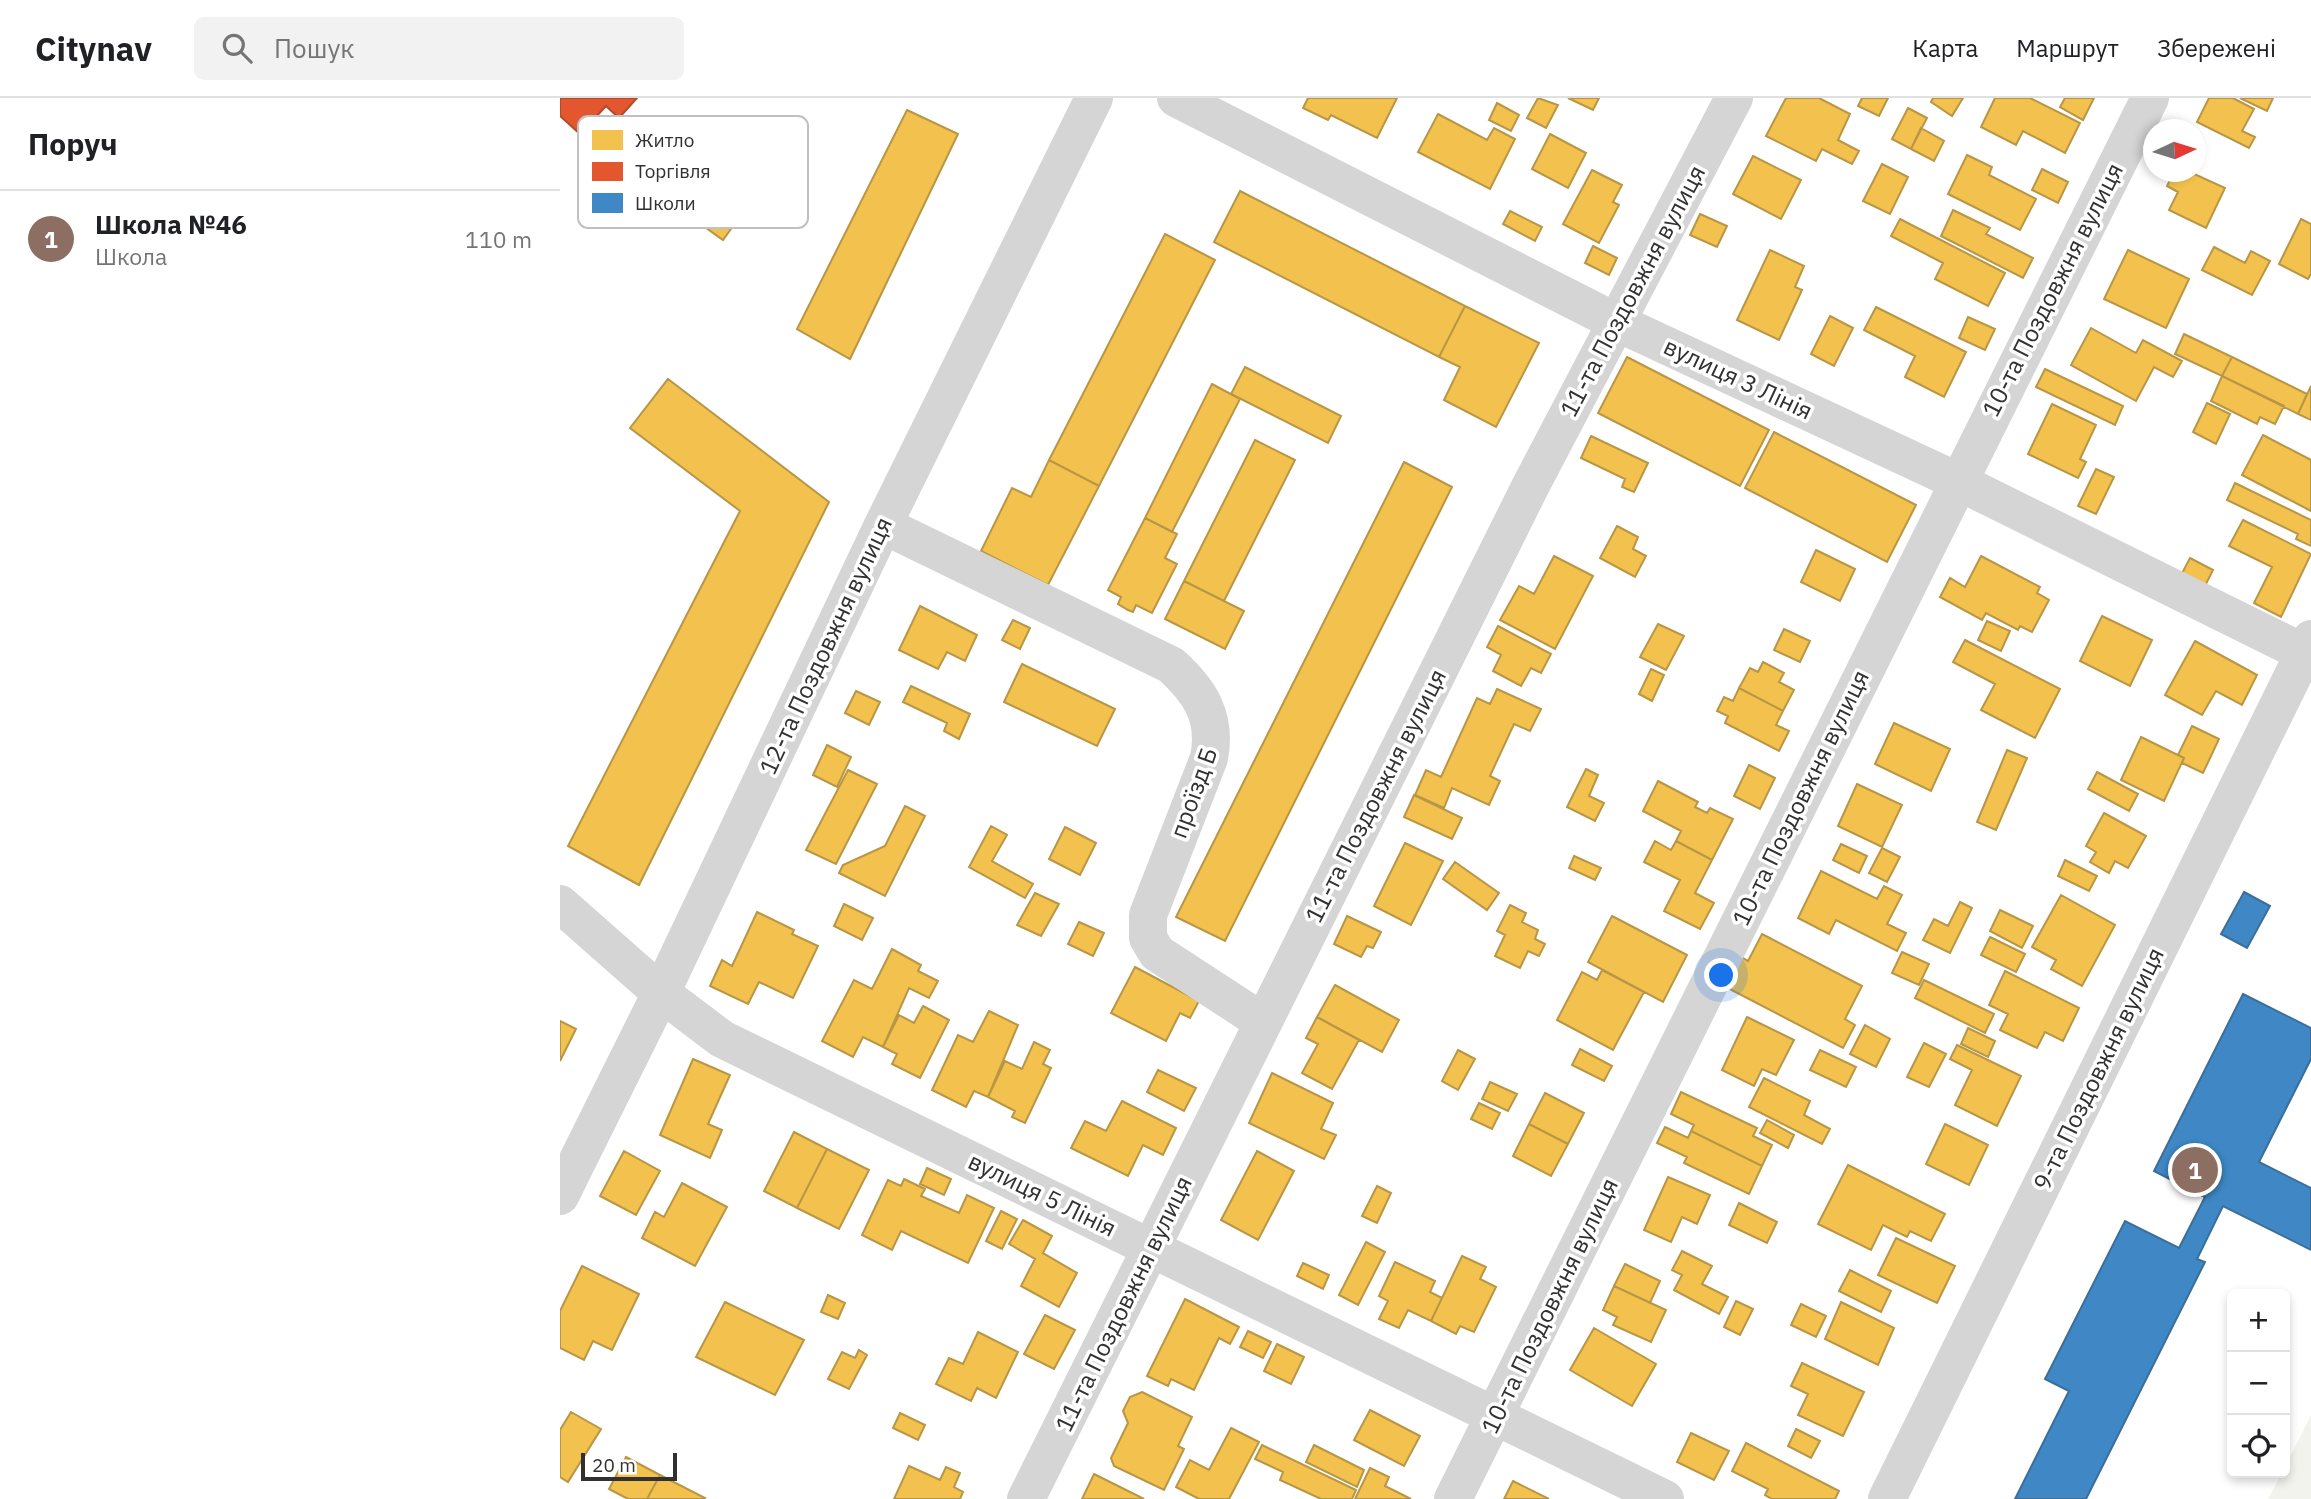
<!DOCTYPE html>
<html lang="uk">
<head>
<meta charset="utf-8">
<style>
  :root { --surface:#fff; --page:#f2f2f2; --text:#202124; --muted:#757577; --line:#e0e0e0; --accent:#1a73e8 }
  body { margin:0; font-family:"IBM Plex Sans",sans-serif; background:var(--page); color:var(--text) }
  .controls { position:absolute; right:21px; bottom:21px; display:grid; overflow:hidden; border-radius:10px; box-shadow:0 4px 10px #0003 }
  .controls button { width:63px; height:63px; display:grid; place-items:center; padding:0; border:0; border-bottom:2px solid var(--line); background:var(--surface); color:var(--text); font:35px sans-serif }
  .compass { position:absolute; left:1583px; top:21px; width:63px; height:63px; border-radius:50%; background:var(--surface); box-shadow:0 4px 10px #0003; rotate:86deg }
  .scale { position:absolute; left:21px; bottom:18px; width:96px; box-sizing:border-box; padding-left:7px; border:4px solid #313131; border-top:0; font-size:19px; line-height:24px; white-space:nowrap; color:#313131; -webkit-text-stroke:5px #fff; paint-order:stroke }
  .you { position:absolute; left:1162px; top:878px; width:24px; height:24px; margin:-18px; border:5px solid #fff; border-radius:50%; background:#1a73e8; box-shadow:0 0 0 10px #1a73e833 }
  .badge { display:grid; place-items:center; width:46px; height:46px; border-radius:50%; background:var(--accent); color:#fff; font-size:23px; font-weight:700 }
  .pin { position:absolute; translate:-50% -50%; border:4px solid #fff; box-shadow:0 2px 7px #0006 }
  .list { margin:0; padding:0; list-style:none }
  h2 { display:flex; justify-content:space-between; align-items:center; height:91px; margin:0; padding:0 28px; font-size:30px }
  h2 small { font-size:23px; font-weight:400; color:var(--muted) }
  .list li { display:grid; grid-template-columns:46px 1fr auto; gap:21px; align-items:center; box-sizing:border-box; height:98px; padding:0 28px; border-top:2px solid var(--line) }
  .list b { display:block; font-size:26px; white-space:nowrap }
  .list p { margin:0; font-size:23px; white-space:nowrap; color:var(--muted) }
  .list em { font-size:23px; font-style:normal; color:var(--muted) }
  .icon { flex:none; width:38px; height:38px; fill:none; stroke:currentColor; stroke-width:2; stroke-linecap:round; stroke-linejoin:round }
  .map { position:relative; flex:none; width:1751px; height:1401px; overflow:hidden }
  header { display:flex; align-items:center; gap:42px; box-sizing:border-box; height:98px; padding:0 35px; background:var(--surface); border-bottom:2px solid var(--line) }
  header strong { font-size:33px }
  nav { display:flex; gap:38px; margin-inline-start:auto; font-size:24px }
  .search { width:490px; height:63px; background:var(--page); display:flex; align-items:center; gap:18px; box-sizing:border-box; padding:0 24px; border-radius:10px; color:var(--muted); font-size:26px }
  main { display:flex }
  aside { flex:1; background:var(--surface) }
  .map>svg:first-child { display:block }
  .green { fill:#f1f3ec }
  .homes { fill:#f2c14e; stroke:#b89645; stroke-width:2 }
  .shops { fill:#e4572e; stroke:#ae4c2f; stroke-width:2 }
  .schools { fill:#3f88c5; stroke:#3b6e99; stroke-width:2 }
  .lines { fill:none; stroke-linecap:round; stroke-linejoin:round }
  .minor { stroke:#d5d5d5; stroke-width:38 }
  .labels { text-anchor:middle; stroke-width:7; stroke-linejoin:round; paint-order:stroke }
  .street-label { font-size:24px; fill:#313131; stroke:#fff }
  .key { fill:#fff; stroke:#c1c1c1; stroke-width:2 }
  .key-label { font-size:19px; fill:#313131 }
</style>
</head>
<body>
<header>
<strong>Citynav</strong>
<div class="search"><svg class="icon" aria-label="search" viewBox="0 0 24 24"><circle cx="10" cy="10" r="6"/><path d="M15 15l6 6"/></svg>Пошук</div>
<nav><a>Карта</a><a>Маршрут</a><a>Збережені</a></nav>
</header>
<main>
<aside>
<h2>Поруч<small></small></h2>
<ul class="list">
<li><span class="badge" style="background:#8d6e63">1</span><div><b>Школа №46</b><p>Школа</p></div><em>110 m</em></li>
</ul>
</aside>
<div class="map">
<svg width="1751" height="1401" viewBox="0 0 1751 1401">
  <rect width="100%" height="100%" fill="#fff"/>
  <path class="green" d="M1751,1317V1401H1708L1722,1375H1725V1369Z"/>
  <path class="homes" d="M748,0H837L817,40L771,17L768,22L743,10Z
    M978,0L998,7L986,30L967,20Z
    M1008,0H1039L1033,12Z
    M1226,0H1259L1290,16L1278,42L1299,53L1292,66L1262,51L1256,63L1206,38Z
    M1302,0H1328L1319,18L1298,8Z
    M1373,0H1403L1392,18L1371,4Z
    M1435,0H1470L1520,25L1505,55L1463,33L1456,47L1421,29Z
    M1505,0H1534L1523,22L1500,9Z
    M1649,0H1673L1694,11L1682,33L1695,39L1689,50L1637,24Z
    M1680,0H1713L1707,13Z
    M937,5L959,17L951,33L929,22Z
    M1348,10L1367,20L1351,51L1332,41Z
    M347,12L398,36L290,261L237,231Z
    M878,16L927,42L934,30L955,41L930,91L858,54Z
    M1361,30L1384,43L1374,63L1351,51Z
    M990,36L1026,55L1008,90L972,71Z
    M1407,57L1432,69L1429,77L1476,101L1460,132L1388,96Z
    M1193,58L1241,82L1221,121L1173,96Z
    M1322,66L1348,79L1330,116L1303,103Z
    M1482,71L1508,84L1498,105L1472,92Z
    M1032,72L1062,87L1053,104L1059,107L1039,145L1003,126Z
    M1614,74H1630L1665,90L1646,130L1609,112L1618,94L1607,88Z
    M680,93L905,208L879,259L654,144Z
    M162,99L183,114L163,142L142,127Z
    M1393,112L1430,130L1426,136L1473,160L1463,180L1381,138Z
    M950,113L982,129L975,143L943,126Z
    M1140,116L1167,128L1157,149L1130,137Z
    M1340,121L1445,175L1428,208L1375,181L1383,165L1331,138Z
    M1741,121L1751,126V176L1748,181L1719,166Z
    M605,136L655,162L539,388L489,362Z
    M1033,148L1057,160L1049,177L1025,165Z
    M1654,149L1685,165L1691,153L1710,163L1692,197L1642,172Z
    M1210,152L1244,168L1235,189L1242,192L1219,242L1177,222Z
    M1568,152L1629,181L1606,230L1544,201Z
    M905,208L979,245L936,329L884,302L900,269L879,259Z
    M1316,209L1406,254L1384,299L1345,279L1355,258L1304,232Z
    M1270,218L1293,230L1274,268L1251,256Z
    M1408,219L1435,231L1425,252L1399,240Z
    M1531,230L1576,255L1583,242L1622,263L1613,279L1594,269L1576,303L1511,267Z
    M1624,236L1672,259L1662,278L1615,256Z
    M1067,259L1209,332L1180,388L1038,315Z
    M1672,259L1747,296L1738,316L1662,278Z
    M685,269L781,318L768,345L671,296Z
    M1485,271L1563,308L1555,327L1476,289Z
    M1662,278L1724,308L1715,326L1700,319L1697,326L1651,303Z
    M108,281L269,404L79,787L8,748L180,413L70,330Z
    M652,286L680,301L612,434L585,420Z
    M1751,288V322L1738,316Z
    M1647,305L1670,316L1656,346L1633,334Z
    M1492,306L1536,327L1520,361L1526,364L1518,380L1468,356Z
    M1214,334L1356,407L1327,464L1185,390Z
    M1703,337L1751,362V413L1682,377Z
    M1031,338L1088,365L1074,394L1062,389L1065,381L1021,360Z
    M695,342L735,362L664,503L624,483Z
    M489,362L539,388L488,487L421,453L452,390L471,399Z
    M844,364L892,389L665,843L616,819Z
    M1536,371L1554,379L1536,416L1518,408Z
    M1675,385L1751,422V448L1736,441L1738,436L1667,402Z
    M585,420L617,436L605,460L617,466L592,515L576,507L573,514L568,512L558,506L561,499L548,492Z
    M1683,422L1751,456L1721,519L1694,505L1712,469L1669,448Z
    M1057,428L1078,439L1073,451L1086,458L1075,479L1040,460Z
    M1256,452L1295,471L1280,503L1241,484Z
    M994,458L1033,478L995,551L940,522L959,488L974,496Z
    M1421,458L1480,489L1477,495L1489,502L1472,534L1460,528L1458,532L1426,515L1422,522L1380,499L1390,480L1405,489Z
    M1630,460L1653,472L1643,492L1619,481Z
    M624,483L684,513L665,551L605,521Z
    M360,508L417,537L405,563L387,554L378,571L339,552Z
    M1542,518L1592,542L1570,588L1520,563Z
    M453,522L470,530L460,551L442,542Z
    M1427,523L1450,533L1441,553L1418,542Z
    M1098,526L1124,538L1106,572L1080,559Z
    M938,528L991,556L981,575L971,570L961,588L933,573L941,557L927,549Z
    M1224,531L1250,543L1240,564L1214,552Z
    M1405,542L1500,591L1475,640L1421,612L1435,586L1393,564Z
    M1635,543L1697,577L1682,607L1656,593L1642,617L1605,597Z
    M1203,564L1224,575L1219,584L1234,592L1223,613L1179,590L1190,570L1198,574Z
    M462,566L555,611L537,648L444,604Z
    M1091,571L1104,577L1092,603L1079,596Z
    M351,588L410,616L399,641L384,633L387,625L343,604Z
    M1179,590L1223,613L1216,627L1229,633L1219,653L1165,625L1168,618L1157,613L1164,599L1173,603Z
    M937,591L981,611L970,633L954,626L930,678L940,683L929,707L892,690L884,710L855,697L866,672L881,679L917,600L930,606Z
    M296,593L320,604L309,627L285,615Z
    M1334,625L1390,651L1371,693L1315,666Z
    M1632,628L1659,641L1643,675L1622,665L1624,660L1618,657Z
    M1581,639L1624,660L1604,703L1561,682Z
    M267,647L291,659L277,689L253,677Z
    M1447,652L1467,660L1436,732L1417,724Z
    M1189,667L1215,680L1200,711L1174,698Z
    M1026,671L1038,677L1029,698L1044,705L1035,723L1007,709Z
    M288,672L317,686L276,766L246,752Z
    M1537,674L1578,696L1569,713L1528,691Z
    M1098,683L1138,704L1135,709L1147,715L1150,710L1173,721L1152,762L1116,743L1121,733L1083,713Z
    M1297,686L1342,707L1322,749L1278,728Z
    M854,697L902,720L892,741L844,719Z
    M345,708L365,718L325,798L279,775L283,767L325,748Z
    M1544,715L1586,738L1568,770L1555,763L1549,775L1530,764L1536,754L1526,748Z
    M431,728L447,737L432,763L473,786L465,800L409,769Z
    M505,729L536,745L520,777L489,761Z
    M1095,743L1111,752L1116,743L1152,762L1135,795L1154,805L1140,831L1104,813L1120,782L1084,764Z
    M845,745L883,763L851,827L814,808Z
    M1281,746L1307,758L1299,775L1273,762Z
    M1322,750L1340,759L1327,784L1309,775Z
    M1014,758L1041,770L1035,782L1009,770Z
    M1505,762L1537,778L1529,793L1498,778Z
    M895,764L939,795L927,812L883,781Z
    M1261,773L1317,801L1324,788L1342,797L1327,826L1346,835L1337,853L1276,822L1269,836L1238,820Z
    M475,795L499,806L481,838L457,827Z
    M1501,797L1555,827L1522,888L1491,871L1496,862L1472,849Z
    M1400,804L1412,810L1390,855L1363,842L1374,821L1388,828Z
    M284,806L313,820L302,842L274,828Z
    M950,807L966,815L962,824L978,832L975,841L985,846L979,858L968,853L960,870L935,858L945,837L937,833Z
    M1440,812L1473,828L1462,850L1430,833Z
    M197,814L234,832L232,836L258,848L233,900L199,884L188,906L150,888L162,862L172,868Z
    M787,818L821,834L813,850L807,848L801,859L774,846Z
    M1052,818L1127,857L1103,904L1028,864Z
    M519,824L544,835L533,858L508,846Z
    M1202,836L1302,888L1285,921L1295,927L1283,950L1162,887L1178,857L1188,863Z
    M1430,839L1465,856L1456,874L1421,857Z
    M332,851L361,867L358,873L378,883L369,900L349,890L323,949L303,939L293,959L262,943L294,882L312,891Z
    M1342,854L1369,866L1359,887L1332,875Z
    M575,869L639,903L630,920L620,915L606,943L551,915Z
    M1042,872L1084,894L1053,952L997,922L1022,874L1037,882Z
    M1445,873L1519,910L1503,943L1485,934L1477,950L1440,932L1448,916L1429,907Z
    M1364,882L1434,916L1425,935L1355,900Z
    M775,887L839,922L822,954L757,919Z
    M363,908L389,922L360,980L332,966L337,956L323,949L339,917L354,925Z
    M429,913L458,927L428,999L414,993L406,1009L372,992L398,937L413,944Z
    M757,919L799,942L772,991L742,975L758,946L746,940Z
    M1187,919L1234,942L1216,977L1202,971L1194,988L1162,972Z
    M0,923L16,931L0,963Z
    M1305,927L1330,941L1316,969L1290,956Z
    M1408,930L1435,943L1428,959L1401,946Z
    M474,944L490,952L483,966L491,970L465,1025L452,1019L455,1013L428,999L445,963L462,971Z
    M1364,945L1386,956L1369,989L1347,979Z
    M1397,947L1461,978L1437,1028L1395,1007L1412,972L1390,961Z
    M1020,951L1052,968L1044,983L1012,967Z
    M898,952L915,961L898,992L882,983Z
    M1260,952L1296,969L1286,989L1250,972Z
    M133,961L170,977L148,1026L162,1032L150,1060L100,1037Z
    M598,972L636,990L624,1013L587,994Z
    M712,975L773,1005L761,1031L776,1037L764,1061L689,1025Z
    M1204,980L1250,1003L1244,1017L1270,1031L1262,1046L1189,1009Z
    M930,984L957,996L948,1013L922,1001Z
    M1121,994L1197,1030L1193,1038L1212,1047L1202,1068L1131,1033L1134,1027L1111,1016Z
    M985,995L1024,1015L1008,1046L969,1026Z
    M562,1003L616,1030L603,1057L583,1047L568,1078L511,1050L525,1023L546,1033Z
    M919,1005L940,1015L932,1031L911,1021Z
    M1207,1022L1234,1037L1228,1050L1200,1035Z
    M969,1026L1008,1046L991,1078L953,1058Z
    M1385,1026L1428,1047L1409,1087L1366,1066Z
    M1105,1029L1128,1040L1131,1033L1202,1068L1189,1096L1124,1065L1127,1059L1097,1045Z
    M234,1034L267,1051L237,1110L204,1093Z
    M267,1051L309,1072L279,1131L237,1110Z
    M64,1053L100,1073L76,1117L40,1098Z
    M697,1053L734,1073L698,1142L661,1122Z
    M1288,1067L1385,1116L1371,1143L1350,1133L1347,1139L1323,1127L1311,1152L1258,1126Z
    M367,1070L391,1081L384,1097L360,1086Z
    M1108,1079L1150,1097L1137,1126L1122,1119L1111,1144L1084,1132Z
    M344,1081L365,1091L361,1098L399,1115L407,1097L434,1110L408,1165L341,1133L332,1152L302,1137L328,1082L341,1088Z
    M122,1085L167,1109L135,1168L82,1140L95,1114L104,1119Z
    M817,1088L831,1095L817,1125L802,1118Z
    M1179,1105L1217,1124L1207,1145L1169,1127Z
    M441,1113L457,1121L442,1151L426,1143Z
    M463,1122L492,1138L483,1155L517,1175L499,1209L461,1188L475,1161L449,1146Z
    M1336,1140L1395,1168L1377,1205L1318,1177Z
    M806,1144L825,1154L798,1207L779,1197Z
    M1122,1153L1152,1168L1142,1186L1168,1199L1159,1216L1114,1192L1122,1177L1112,1172Z
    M902,1158L926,1169L920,1181L936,1189L914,1234L900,1228L896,1236L871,1223Z
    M835,1164L875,1183L870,1194L882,1200L871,1223L848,1212L839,1230L819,1221L828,1203L819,1198Z
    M743,1165L769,1177L763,1191L737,1178Z
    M1065,1166L1100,1183L1090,1205L1054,1188Z
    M22,1168L79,1196L52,1252L33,1243L24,1262L0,1250V1213Z
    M1290,1172L1331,1193L1321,1214L1279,1193Z
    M1054,1188L1106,1212L1091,1244L1053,1227L1057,1219L1043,1212Z
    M268,1197L285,1205L278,1221L261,1214Z
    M625,1201L679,1229L670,1246L659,1240L634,1292L611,1281L608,1288L587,1278Z
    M1176,1203L1193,1211L1180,1237L1164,1229Z
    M165,1204L244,1242L215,1297L136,1259Z
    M1281,1204L1334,1230L1318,1267L1265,1241Z
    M1241,1206L1266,1218L1256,1239L1231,1227Z
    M485,1217L515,1232L494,1271L464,1256Z
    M1034,1230L1096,1266L1072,1308L1010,1272Z
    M688,1233L711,1244L703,1260L680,1249Z
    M418,1234L458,1254L436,1300L417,1290L411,1303L376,1286L389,1260L403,1266Z
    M717,1246L744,1259L731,1286L704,1273Z
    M299,1252L307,1257L289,1291L268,1281L282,1254L295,1260Z
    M1242,1265L1304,1294L1283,1338L1238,1317L1248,1296L1231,1288Z
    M582,1294L632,1319L618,1348L624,1351L604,1392L554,1368L551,1360L568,1325L563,1313L570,1299Z
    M810,1312L860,1338L844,1368L794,1342Z
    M11,1314L41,1331L8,1384L0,1379V1332Z
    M340,1315L365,1327L358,1342L333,1330Z
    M671,1330L699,1344L669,1401H639L616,1389L630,1362L649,1372Z
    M1236,1331L1260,1343L1251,1360L1228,1348Z
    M1131,1335L1169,1353L1154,1382L1117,1364Z
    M1186,1345L1279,1393L1275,1401H1212L1205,1397L1208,1391L1172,1373Z
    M702,1347L796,1392L792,1401H761L720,1382L723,1374L695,1361Z
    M754,1347L804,1372L797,1389L746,1364Z
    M66,1359L100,1377L87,1401H68L49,1391Z
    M349,1368L380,1382L386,1369L400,1375L394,1389L403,1394L400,1401H334Z
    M810,1370L829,1379L825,1388L851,1401H795Z
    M534,1376L584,1401H522Z
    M100,1377L145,1400L144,1401H87Z
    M953,1383L989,1401H944Z"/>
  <path class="shops" d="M0,0H77L59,20L46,8L20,36L0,18Z"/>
  <path class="schools" d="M1684,794L1710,808L1687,850L1661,836Z
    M1683,896L1751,930V961L1699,1064L1751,1090V1152L1663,1108L1637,1161L1645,1164L1526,1401H1455L1509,1293L1485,1281L1565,1123L1619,1150L1645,1099L1594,1073Z"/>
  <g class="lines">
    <path class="minor" d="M616,0L1058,225L1397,383L1744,555
      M323,427L611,567C640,593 657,619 649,660L588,817V840L597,855L703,924
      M0,806L101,895L162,941L1105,1401
      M0,1098L101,895L323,427L534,0
      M466,1401L970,389L1174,0
      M893,1401L1590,0
      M1327,1401L1751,541"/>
  </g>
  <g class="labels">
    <g class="street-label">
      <text transform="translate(1493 192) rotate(-63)" y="8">10-та Поздовжня вулиця</text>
      <text transform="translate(1073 193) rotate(-62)" y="8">11-та Поздовжня вулиця</text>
      <text transform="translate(1178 281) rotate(25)" y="8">вулиця 3 Лінія</text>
      <text transform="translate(266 548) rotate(-65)" y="8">12-та Поздовжня вулиця</text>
      <text transform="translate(634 695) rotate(-70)" y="8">проїзд Б</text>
      <text transform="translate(816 698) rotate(-63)" y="8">11-та Поздовжня вулиця</text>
      <text transform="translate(1241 700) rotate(-64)" y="8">10-та Поздовжня вулиця</text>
      <text transform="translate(1539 971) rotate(-64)" y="8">9-та Поздовжня вулиця</text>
      <text transform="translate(482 1097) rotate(26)" y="8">вулиця 5 Лінія</text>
      <text transform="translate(564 1206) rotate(-64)" y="8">11-та Поздовжня вулиця</text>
      <text transform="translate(990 1208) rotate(-64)" y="8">10-та Поздовжня вулиця</text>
    </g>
  </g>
  <rect x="18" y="18" width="230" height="112" rx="10" class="key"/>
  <rect x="32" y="32" width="31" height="20" fill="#f2c14e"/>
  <rect x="32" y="64" width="31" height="19" fill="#e4572e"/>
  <rect x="32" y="95" width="31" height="20" fill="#3f88c5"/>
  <g class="key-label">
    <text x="75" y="49">Житло</text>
    <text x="75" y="80">Торгівля</text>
    <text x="75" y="112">Школи</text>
  </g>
</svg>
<div class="controls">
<button>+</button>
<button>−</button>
<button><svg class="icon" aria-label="locate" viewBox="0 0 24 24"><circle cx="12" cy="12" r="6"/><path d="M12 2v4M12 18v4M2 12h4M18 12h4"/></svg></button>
</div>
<svg class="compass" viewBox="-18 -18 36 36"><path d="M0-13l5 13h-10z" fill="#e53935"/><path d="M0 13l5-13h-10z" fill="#757577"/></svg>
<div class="scale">20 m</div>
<div class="you"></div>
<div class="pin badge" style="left:1635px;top:1072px;background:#8d6e63">1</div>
</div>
</main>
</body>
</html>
